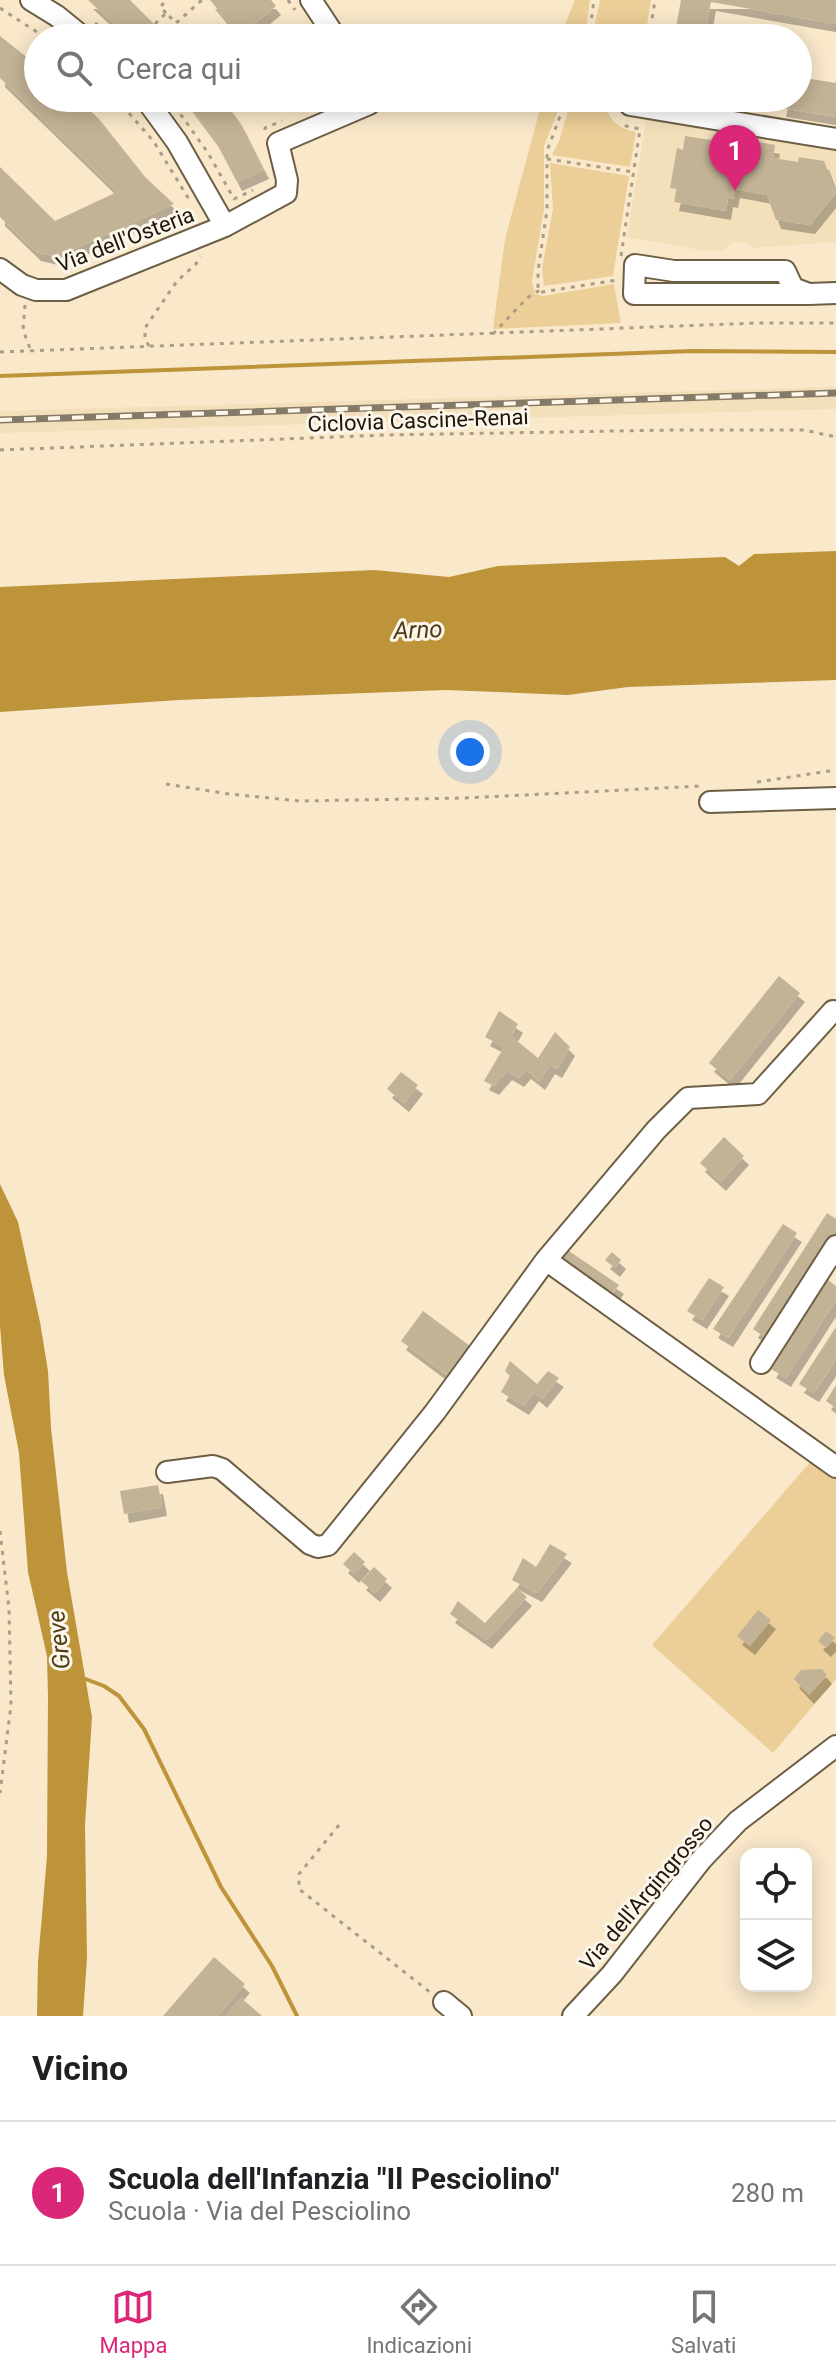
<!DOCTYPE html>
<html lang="it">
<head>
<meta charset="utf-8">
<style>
  :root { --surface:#fff; --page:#f2f2f2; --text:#202124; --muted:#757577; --line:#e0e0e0; --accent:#db2777 }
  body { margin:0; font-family:Roboto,sans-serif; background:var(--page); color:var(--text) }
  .controls { position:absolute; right:24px; bottom:24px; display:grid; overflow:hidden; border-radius:16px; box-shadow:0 4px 20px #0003 }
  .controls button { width:72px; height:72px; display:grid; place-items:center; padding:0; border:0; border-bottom:2px solid var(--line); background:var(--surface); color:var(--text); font:40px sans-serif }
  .you { position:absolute; left:470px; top:752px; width:28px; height:28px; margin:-20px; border:6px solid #fff; border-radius:50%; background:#1a73e8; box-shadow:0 0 0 12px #1a73e833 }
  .badge { display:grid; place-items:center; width:52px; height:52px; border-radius:50%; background:var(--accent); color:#fff; font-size:26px; font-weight:700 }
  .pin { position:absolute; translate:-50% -66px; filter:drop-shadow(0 2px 4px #0008) }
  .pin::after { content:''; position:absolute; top:42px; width:28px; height:24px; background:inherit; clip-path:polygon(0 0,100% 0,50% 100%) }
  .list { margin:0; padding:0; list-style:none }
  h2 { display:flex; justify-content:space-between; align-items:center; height:104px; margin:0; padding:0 32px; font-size:34px }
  h2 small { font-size:26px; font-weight:400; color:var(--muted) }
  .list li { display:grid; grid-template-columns:52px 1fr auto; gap:24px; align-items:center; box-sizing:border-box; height:144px; padding:0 32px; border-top:2px solid var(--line) }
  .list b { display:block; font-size:30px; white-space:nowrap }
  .list p { margin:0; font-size:26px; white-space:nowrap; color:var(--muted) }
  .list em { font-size:26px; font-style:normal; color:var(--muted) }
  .icon { flex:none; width:44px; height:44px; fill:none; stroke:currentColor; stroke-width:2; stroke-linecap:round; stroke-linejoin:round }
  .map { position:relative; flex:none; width:836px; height:2016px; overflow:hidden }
  .search { position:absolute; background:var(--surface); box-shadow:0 4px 20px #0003; left:24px; right:24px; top:24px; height:88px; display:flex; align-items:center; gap:20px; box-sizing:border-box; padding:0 28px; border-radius:44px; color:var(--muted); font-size:30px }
  .sheet { height:248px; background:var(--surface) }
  nav { display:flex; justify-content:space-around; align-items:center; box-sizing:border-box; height:112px; border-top:2px solid var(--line); background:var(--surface); font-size:22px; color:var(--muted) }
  nav a { display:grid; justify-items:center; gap:4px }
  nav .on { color:var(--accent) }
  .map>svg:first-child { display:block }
  .built { fill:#f3dfba }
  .green { fill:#eccf98 }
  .water { fill:#be943b }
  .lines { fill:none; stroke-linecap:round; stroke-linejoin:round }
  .stream { stroke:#be943b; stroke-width:4 }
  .building { fill:#c3b396; filter:url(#shadow) }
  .minor-casing { stroke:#6d5f45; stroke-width:24 }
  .path { stroke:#aa9d86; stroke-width:3; stroke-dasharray:4 6; stroke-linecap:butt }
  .minor { stroke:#fff; stroke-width:20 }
  .rail-casing { stroke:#857a66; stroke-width:7 }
  .rail { stroke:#fdf7eb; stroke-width:4; stroke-dasharray:12; stroke-linecap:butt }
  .labels { text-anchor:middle; stroke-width:6; stroke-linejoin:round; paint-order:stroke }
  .street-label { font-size:22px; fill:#1c160b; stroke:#fdf7eb }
  .water-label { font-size:24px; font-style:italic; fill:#4e3c17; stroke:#fdf7eb }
</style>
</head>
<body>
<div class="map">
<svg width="836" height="2016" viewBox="0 0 836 2016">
  <defs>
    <filter id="shadow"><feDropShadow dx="5" dy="9" stdDeviation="0" flood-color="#0004"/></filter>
  </defs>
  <rect width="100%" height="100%" fill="#f9e8ca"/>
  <path class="built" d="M647,115L836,145V242L753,248L747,243L732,242L723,251H705L627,237Z
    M836,387V409L0,433V411Z"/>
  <path class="green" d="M575,0H590L585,38H559Z
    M600,0H651L645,38H592Z
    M543,98H563L544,146V209L532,281L535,294L543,296L614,284L621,323L493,329L505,239Z
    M572,98H605C606,118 616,128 636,132L630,167L552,155L559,141Z
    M550,163L629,176L613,276L544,286L542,268L553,209Z
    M811,1461L836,1477V1679L773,1753L652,1645Z"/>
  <path class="water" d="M836,551V680L628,687L568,695L446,690L179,700L0,712V587L374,570L449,577L498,566L725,557L739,566L754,554Z
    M0,1184L18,1222L40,1322L48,1371L51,1428L67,1572L92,1717L85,1825L87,1958L83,2016H37L38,1962L47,1856L48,1697L47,1656L28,1572L19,1453L4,1375L0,1326Z"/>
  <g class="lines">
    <path class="stream" d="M0,376L693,351L836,352
      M80,1677L104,1686L119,1696L144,1729L221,1887L272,1966L297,2016"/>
  </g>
  <path class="building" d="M88,0H130L168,38H129Z
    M210,0H271L276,6L240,36Z
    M681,0H836V24L711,2L704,38H674Z
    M0,36L38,66V98H77L99,119L146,178L174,204L70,251L53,256L36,252L0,217V167L55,221L117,192L0,78Z
    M798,77L836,83V117L781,108L783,98H798Z
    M184,98H222L241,124L264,170L237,182L215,140Z
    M685,136L711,140L709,148L735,153L738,138L775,145L773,158L798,162L799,157L824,161L836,193L810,225L776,220L767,195L735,189L733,199L728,198L726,211L674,202L677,189L670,188L677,148L683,150Z
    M779,976L800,993L730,1080L709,1063Z
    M499,1011L518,1024L511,1036L538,1058L555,1032L570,1047L557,1069L550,1065L540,1081L526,1070L519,1078L507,1071L494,1086L484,1081L504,1047L485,1037Z
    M401,1072L418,1085L404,1103L387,1089Z
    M724,1137L744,1156L721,1182L700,1163Z
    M827,1213L836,1219V1234L769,1340L753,1329Z
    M783,1224L797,1233L728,1338L713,1329Z
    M566,1249L619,1285L611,1296L558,1260Z
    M612,1252L621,1260L615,1268L605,1260Z
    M709,1278L724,1287L702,1320L687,1311Z
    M828,1280L836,1286V1300L786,1378L771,1369Z
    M423,1311L474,1349L452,1379L401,1341Z
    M836,1327V1360L814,1393L799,1384Z
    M510,1361L537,1384L548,1371L559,1378L542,1399L534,1392L524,1406L501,1392L510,1376L505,1371Z
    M836,1385V1408L826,1401Z
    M158,1485L162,1507L124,1514L120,1491Z
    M550,1544L567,1554L537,1593L512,1580L523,1558L536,1567Z
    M354,1552L365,1562L354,1574L343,1564Z
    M374,1567L387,1579L375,1593L361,1581Z
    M517,1588L527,1597L487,1640L450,1614L458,1601L485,1623Z
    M758,1610L771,1620L750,1646L737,1636Z
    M826,1631L835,1638L826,1648L818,1641Z
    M822,1669L827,1675L809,1695L794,1679L801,1670Z
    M214,1957L245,1984L217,2016H163Z
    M241,1998L262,2016H226Z"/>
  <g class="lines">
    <defs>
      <path id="minor" d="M31,0L57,16L84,38
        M311,0L336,38
        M145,98L177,142L225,226
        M630,105L836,139
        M0,269L22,285L36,290H66L225,226L286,193L287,180L278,143L369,104L366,98
        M809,294L793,288L785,271H674L635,265L634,294H809L836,293
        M710,802L836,798
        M546,1260L836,1467
        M761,1363L836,1246
        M167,1472L213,1466L222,1469L310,1544L318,1547L328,1545L435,1412L546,1260L656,1130L688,1098L758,1094L833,1011
        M444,2002L461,2016
        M573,2016L612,1974L701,1860L738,1821L836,1746"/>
    </defs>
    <use href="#minor" class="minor-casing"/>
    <path class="path" d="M288,0L295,10
      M0,8L46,38
      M166,13L160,7L167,0
      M95,23L114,38
      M155,24L166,13L176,23L202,0
      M589,38L594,0
      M649,38L655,0
      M116,98L154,142L190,201
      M169,98L208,153L234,199L253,190
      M567,98L547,151V210L538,271V290L542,292L617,280
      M609,98L612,110
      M265,130V128L282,121
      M547,159L633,172
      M621,256L640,129L626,126L622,122
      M25,305L23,330L31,351
      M493,334L527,298L540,290
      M149,346L145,339V328L177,281L196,264L200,256
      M0,352L757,323H836
      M0,450L386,435L674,430H804L836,437
      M757,782L836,770
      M166,784L229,794L300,801L465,798L701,786
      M0,1531L9,1609L11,1705L0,1793
      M339,1825L299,1874V1889L431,1993"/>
    <use href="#minor" class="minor"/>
    <defs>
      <path id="rail" d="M0,420L836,393"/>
    </defs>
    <use href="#rail" class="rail-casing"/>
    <use href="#rail" class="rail"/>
  </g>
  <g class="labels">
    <g class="street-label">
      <text transform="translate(125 239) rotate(-21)" y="8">Via dell'Osteria</text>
      <text transform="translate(418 420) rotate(-2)" y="8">Ciclovia Cascine-Renai</text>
      <text transform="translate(646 1893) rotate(-50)" y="8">Via dell'Argingrosso</text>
    </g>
    <g class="water-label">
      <text transform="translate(418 630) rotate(-2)" y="8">Arno</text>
      <text transform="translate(59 1640) rotate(-96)" y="8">Greve</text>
    </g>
  </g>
</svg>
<div class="controls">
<button><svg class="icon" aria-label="locate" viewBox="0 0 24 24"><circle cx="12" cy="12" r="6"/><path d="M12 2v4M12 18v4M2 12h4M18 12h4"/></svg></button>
<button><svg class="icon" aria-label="layers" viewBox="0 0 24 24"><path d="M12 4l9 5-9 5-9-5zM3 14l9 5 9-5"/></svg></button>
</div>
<div class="you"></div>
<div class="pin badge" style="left:735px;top:191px">1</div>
<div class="search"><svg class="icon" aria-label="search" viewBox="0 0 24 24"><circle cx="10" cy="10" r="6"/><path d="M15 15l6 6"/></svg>Cerca qui</div>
</div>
<section class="sheet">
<h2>Vicino<small></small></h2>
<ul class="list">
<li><span class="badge">1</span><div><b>Scuola dell'Infanzia &quot;Il Pesciolino&quot;</b><p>Scuola · Via del Pesciolino</p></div><em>280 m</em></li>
</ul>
</section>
<nav>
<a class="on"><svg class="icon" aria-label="map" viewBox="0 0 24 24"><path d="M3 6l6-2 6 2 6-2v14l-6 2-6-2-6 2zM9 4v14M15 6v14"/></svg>Mappa</a>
<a><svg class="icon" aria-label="directions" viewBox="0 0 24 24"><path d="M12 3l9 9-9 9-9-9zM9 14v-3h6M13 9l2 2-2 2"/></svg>Indicazioni</a>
<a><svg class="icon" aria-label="saved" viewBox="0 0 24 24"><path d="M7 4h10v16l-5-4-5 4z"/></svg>Salvati</a>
</nav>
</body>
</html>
